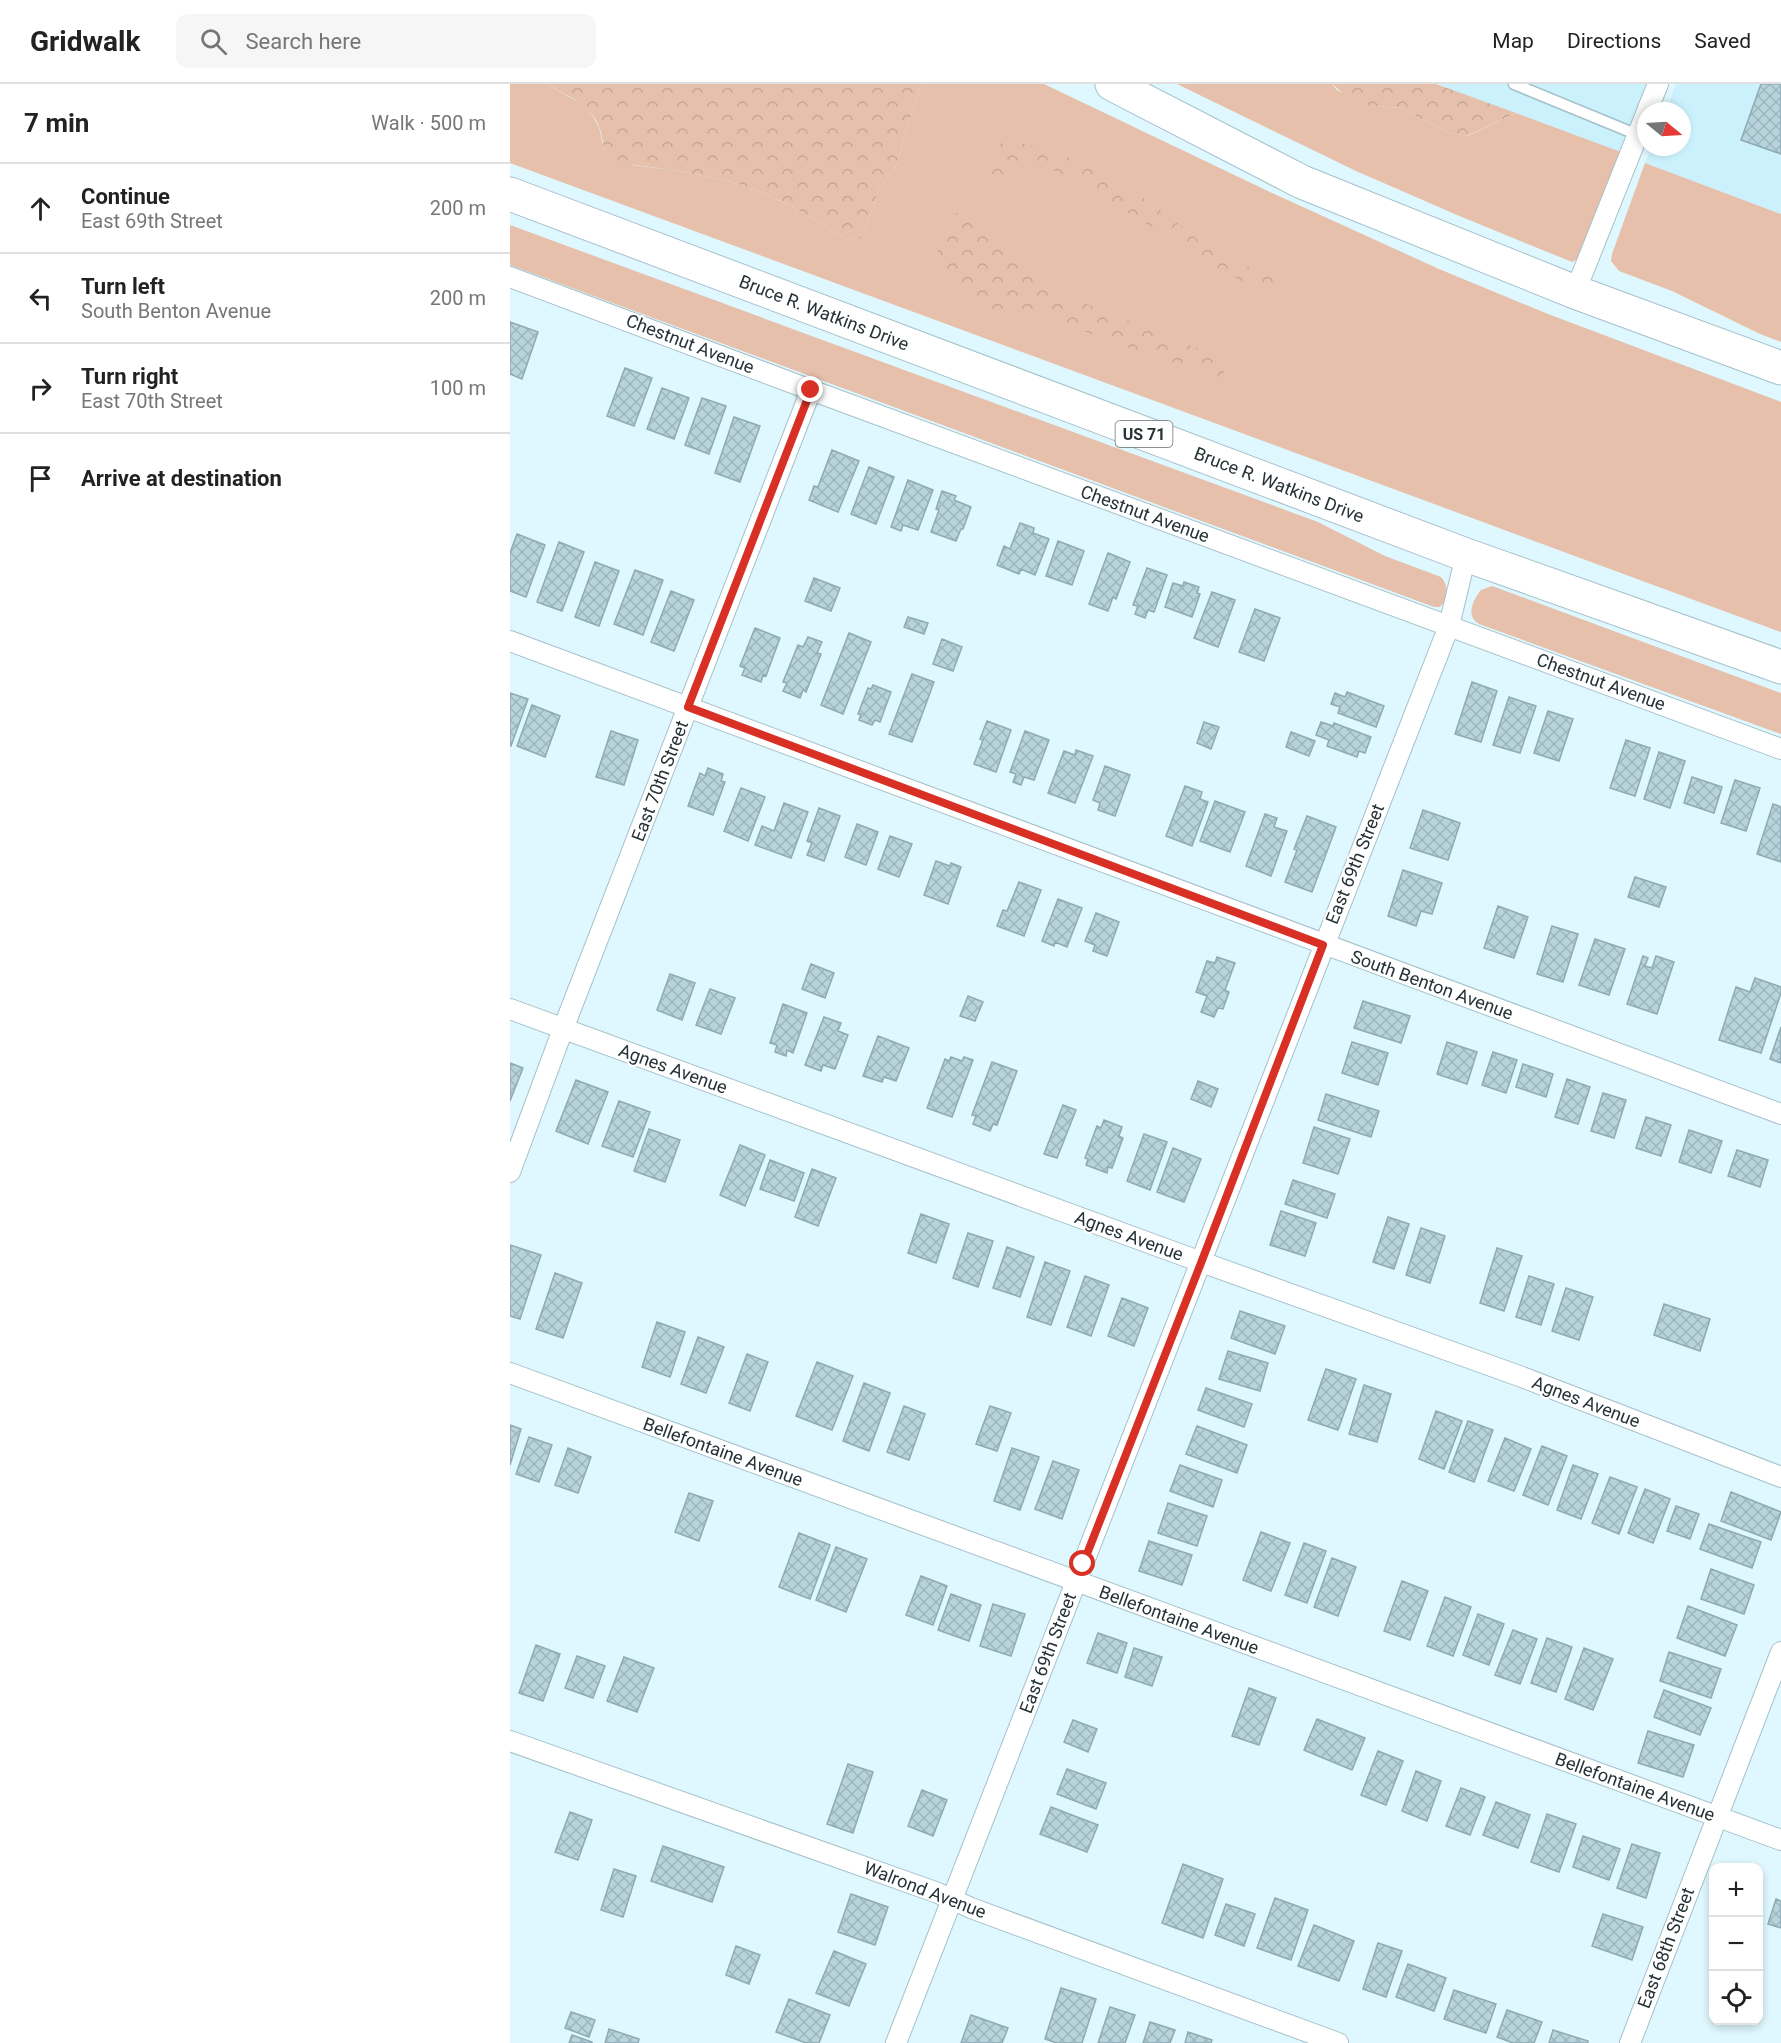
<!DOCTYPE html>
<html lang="en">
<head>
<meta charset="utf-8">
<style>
  :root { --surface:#fff; --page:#f6f6f6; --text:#222; --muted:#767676; --line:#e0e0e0 }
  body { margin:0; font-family:Roboto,sans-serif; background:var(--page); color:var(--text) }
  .controls { position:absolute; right:18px; bottom:18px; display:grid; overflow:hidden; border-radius:12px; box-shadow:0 3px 9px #0003 }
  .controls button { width:54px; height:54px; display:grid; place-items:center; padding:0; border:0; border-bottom:2px solid var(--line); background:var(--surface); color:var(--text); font:30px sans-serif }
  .compass { position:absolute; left:1127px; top:18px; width:54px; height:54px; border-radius:50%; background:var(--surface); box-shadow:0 3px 9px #0003; rotate:108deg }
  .stop { position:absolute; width:18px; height:18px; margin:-14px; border:4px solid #d93025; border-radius:50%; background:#fff }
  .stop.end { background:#d93025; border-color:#fff; box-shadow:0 2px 6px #0008 }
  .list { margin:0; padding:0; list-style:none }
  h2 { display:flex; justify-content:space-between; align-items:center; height:78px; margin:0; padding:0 24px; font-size:26px }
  h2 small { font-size:20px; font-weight:400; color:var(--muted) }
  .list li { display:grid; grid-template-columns:39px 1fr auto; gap:18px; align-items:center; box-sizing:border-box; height:90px; padding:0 24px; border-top:2px solid var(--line) }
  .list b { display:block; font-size:22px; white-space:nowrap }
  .list p { margin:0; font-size:20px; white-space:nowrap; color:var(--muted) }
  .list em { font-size:20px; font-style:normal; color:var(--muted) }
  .icon { flex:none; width:33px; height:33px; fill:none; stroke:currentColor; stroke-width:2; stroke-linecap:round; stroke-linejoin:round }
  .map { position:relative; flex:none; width:1271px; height:1959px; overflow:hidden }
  header { display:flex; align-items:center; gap:36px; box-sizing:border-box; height:84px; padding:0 30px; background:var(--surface); border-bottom:2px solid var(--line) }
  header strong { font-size:28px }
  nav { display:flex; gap:33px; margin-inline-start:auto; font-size:21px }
  .search { width:420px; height:54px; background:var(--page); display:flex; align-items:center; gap:15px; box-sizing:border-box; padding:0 21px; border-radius:12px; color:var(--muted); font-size:22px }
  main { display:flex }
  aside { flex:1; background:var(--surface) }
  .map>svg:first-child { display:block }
  .built { fill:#caf1fc }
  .grass { fill:#e6c0ab }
  .forest { fill:url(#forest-crowns) }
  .building { fill:url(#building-cross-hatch); stroke:#8eaab2; stroke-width:1.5 }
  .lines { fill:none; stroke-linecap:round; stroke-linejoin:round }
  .service-casing { stroke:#a4c1c9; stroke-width:13 }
  .minor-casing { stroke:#a4c1c9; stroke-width:22 }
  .trunk-casing { stroke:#a4c1c9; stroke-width:35 }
  .service { stroke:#fff; stroke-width:10 }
  .minor { stroke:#fff; stroke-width:20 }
  .trunk { stroke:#fff; stroke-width:33 }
  .route { stroke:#d93025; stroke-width:8 }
  .labels { text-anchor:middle; stroke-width:4.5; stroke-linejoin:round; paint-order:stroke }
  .shield { fill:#fff; stroke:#677072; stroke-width:1.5 }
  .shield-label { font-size:16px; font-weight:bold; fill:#263235 }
  .street-label { font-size:18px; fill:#263235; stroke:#fff }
</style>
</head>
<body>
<header>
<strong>Gridwalk</strong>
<div class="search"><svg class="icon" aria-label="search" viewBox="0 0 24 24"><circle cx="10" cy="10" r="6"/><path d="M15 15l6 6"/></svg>Search here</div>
<nav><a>Map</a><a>Directions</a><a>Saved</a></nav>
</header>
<main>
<aside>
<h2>7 min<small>Walk · 500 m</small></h2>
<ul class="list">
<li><svg class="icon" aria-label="ahead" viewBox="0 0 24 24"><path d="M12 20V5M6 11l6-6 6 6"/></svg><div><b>Continue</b><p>East 69th Street</p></div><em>200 m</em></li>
<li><svg class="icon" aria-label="left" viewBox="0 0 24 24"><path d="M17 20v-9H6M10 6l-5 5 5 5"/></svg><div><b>Turn left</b><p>South Benton Avenue</p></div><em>200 m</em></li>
<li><svg class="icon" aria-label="right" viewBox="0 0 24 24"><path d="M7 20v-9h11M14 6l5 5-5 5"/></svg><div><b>Turn right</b><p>East 70th Street</p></div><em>100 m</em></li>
<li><svg class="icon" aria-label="arrive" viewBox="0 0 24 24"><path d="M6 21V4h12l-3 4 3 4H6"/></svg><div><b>Arrive at destination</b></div></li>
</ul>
</aside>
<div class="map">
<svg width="1271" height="1959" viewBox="0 0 1271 1959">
  <defs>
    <pattern id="forest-crowns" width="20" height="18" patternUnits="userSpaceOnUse" patternTransform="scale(1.5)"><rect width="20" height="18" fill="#e6c0ab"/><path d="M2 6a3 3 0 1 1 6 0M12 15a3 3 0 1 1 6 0" fill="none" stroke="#c5a594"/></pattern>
    <pattern id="building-cross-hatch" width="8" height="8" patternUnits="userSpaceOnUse" patternTransform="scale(1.5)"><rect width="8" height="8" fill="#b7d4dd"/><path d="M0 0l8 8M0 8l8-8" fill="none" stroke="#9db6be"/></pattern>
  </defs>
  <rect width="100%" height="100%" fill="#dff7fe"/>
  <path class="built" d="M926,0H1138L1111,68Z
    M1166,0H1271V130L1135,79L1142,63H1172V27H1156Z"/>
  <path class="grass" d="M0,0H37L73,21L82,31L89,43L94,66L123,81L169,87L217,97L246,106L278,120L333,153L342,156L355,148L369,105L385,85L411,0H534L760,108L929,185L1038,230L1271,318V548L0,79Z
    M667,0H822L827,6L863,22L890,24L940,49L958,52L1006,29L1111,68L1072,167L1066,176L1062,178L947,131L846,87Z
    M1135,79L1271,130V258L1250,250L1162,207L1109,187L1101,177L1102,170Z
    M0,141L808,438L875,472L931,493C939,501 938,515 930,523H924L0,181Z
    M982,502L1271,609V650L969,540C955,532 963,516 971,506Z"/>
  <path class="forest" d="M37,0H411L385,85L369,105L355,148L350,154L342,156L333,153L278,120L246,106L217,97L169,87L111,79L94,66C93,59 92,50 89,42C80,21 56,11 37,0Z
    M822,0H926L1006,29L957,52L940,49L890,24L863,22L844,18Z
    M497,58C548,61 614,98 654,129C673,143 690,159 710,170C726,178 744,185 761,191L766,198L765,206L757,210L704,183L686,168L532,80L518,76H509L479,102L474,90C478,75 479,60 497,58Z
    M446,129L452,130C481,151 527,175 541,206L704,271L712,278L715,286L711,294L598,257L555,239L523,229L504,232L492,230L479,223L431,185C422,166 433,151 440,132Z"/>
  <path class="building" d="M1251,0H1271V70L1231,56Z
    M0,238L28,248L12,295L0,290Z
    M115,284L142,294L124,342L97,332Z
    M152,304L179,314L164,355L137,345Z
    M192,314L216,322L199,370L175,361Z
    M224,333L250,342L230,398L205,389Z
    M322,366L349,377L328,428L299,416L304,402L308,403Z
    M359,383L384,393L366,440L341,430Z
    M398,396L423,406L408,446L393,441L391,447L381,443Z
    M432,407L446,412L444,416L461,423L453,445H451L446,457L421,448L429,426L426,425Z
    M510,439L524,444L523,449L539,455L525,491L511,485L509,490L487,481L494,462L500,465Z
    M7,450L35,461L16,513L0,507V469Z
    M548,457L574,467L562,501L536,492Z
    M49,458L74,468L52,527L27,518Z
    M598,469L620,478L606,515L603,513L598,527L579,520Z
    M85,478L109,487L89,542L65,533Z
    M637,484L657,491L644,528L638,526L635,534L625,530L628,522L623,521Z
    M125,486L153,496L133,551L104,540Z
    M304,494L330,504L321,527L295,517Z
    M674,498L689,503L687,509L690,510L682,533L655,523L663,499L673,502Z
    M161,507L184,516L164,567L141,558Z
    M702,508L725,516L708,563L684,554Z
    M745,525L770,534L754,577L729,568Z
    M398,533L418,539L414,550L394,543Z
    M245,544L270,554L256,592L253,591L251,598L232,591L235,584L230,582Z
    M339,549L361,558L333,630L311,621Z
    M298,553L312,558L307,569L311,570L296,608L293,606L290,614L273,607L277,599L273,598L288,561L293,563Z
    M432,555L452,563L443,587L423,580Z
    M402,590L424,598L402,658L379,650Z
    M962,598L987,607L971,658L945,650Z
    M363,601L381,608L370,638L365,636L362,641L349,636L351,630H348L358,604L361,605Z
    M837,608L874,622L866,643L828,629L830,623L821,620L825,609L835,613Z
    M0,609L18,615L1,662L0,661Z
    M999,613L1026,622L1010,669L983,661Z
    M22,621L50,632L35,673L7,662Z
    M1038,627L1063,635L1049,677L1024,669Z
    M477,637L501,646L486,688L464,680L473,656L470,655Z
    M694,638L709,643L701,665L687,659Z
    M811,638L823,642L824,639L861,653L855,669L849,667L847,673L817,662L819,656L806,651Z
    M101,647L128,656L114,701L86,693Z
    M515,647L539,656L524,696L514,693L511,701L503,698L506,690L500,688Z
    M781,648L805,657L799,672L776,663Z
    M1116,656L1140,664L1125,712L1100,704Z
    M566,666L583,672L565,719L538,709L554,667L565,671Z
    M1149,668L1175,677L1160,724L1134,715Z
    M595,682L620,691L605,732L588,726L590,719L583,716Z
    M198,684L213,690L211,697L215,698L203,731L178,722L190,689L195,692Z
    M1182,693L1212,703L1204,729L1174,719Z
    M1225,696L1250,704L1236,747L1211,739Z
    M675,702L692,708L690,715L698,718L682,762L656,752Z
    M231,704L255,713L238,757L214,747Z
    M705,717L735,728L720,768L690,757Z
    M274,719L298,728L281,774L245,761L252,742L264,747Z
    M1263,720L1271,723V778L1247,770Z
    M309,724L330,732L314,777L297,771L302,759L297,757Z
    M913,726L950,739L938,776L900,764Z
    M755,730L767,734L764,743L777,747L761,792L736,782Z
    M797,732L826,743L802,808L775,798L787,766L784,765Z
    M347,740L368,748L356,781L335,773Z
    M380,752L402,760L389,793L368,785Z
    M426,777L440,782L441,779L451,783L438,820L414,811Z
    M893,786L932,799L922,830L911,827L906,842L878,832Z
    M1125,793L1156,803L1149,823L1118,813Z
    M509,798L531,806L514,852L487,842L493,826L497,827Z
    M548,815L572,824L557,863L545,858L544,862L532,857Z
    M988,822L1018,833L1004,874L974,864Z
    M586,829L609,838L597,872L583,867L585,861L575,857Z
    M1042,842L1068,850L1053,898L1027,890Z
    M1085,855L1115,865L1099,911L1069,901Z
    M1133,872L1138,874L1135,882L1142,884L1146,872L1164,878L1147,930L1117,920Z
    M707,873L725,879L715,906L719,908L713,925L708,924L704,933L691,928L697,912L686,908L697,877L705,879Z
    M301,880L324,889L315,914L292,905Z
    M160,890L185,899L172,936L147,926Z
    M1245,894L1271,903V909L1251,969L1209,956L1226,903L1240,908Z
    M200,905L225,914L211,950L186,941Z
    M458,912L473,918L465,937L450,932Z
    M853,917L900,932L891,959L844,944Z
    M273,920L297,929L283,969L277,966L276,972L265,968L267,961L260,959Z
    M314,933L331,939L328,947L338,951L325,985L313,981L311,987L295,981Z
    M1271,943V979L1260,975Z
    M368,952L399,964L386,997L374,993L372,998L353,992Z
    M842,958L878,969L868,1001L832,989Z
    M937,958L967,968L957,1000L927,990Z
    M983,968L1007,976L996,1009L972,1001Z
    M441,973L452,977L454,973L463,976L442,1033L417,1024L435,975L439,977Z
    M482,978L507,987L487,1041L483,1040L480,1047L463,1040L466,1032L462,1031Z
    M0,979L13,984L0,1017Z
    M1013,980L1043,990L1036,1013L1006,1003Z
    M1057,995L1080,1003L1068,1040L1045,1033Z
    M66,996L98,1008L78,1060L46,1047Z
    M688,997L708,1005L701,1023L681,1015Z
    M1093,1009L1116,1016L1104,1054L1081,1047Z
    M816,1010L869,1027L861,1053L808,1036Z
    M109,1017L140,1028L123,1073L92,1062Z
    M553,1021L566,1026L547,1074L534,1070Z
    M1136,1033L1161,1041L1151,1072L1126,1064Z
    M594,1036L612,1043L609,1052L613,1054L602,1084L598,1083L597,1089L576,1081L578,1075L575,1074L587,1042L591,1044Z
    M804,1043L840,1055L828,1090L793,1079Z
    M139,1045L170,1056L155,1098L124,1087Z
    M1179,1046L1212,1057L1201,1089L1169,1078Z
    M634,1050L657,1058L640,1106L617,1097Z
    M230,1061L255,1071L235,1122L210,1111Z
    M663,1064L691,1075L674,1118L647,1108Z
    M1227,1066L1258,1076L1250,1103L1218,1092Z
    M260,1076L294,1089L284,1117L250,1105Z
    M302,1085L326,1094L308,1142L285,1133Z
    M783,1096L825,1110L817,1134L775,1120Z
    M771,1127L806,1139L795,1172L760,1161Z
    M411,1130L439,1140L426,1179L398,1169Z
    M878,1133L899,1140L884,1185L863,1178Z
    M911,1144L935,1152L920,1199L896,1191Z
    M458,1149L483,1157L468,1203L443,1194Z
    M0,1161L31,1171L10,1235L0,1232Z
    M497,1163L524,1173L510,1213L483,1204Z
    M987,1164L1012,1172L994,1227L970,1219Z
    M535,1178L560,1187L541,1241L517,1233Z
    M45,1189L72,1199L53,1254L26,1245Z
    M575,1192L599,1201L581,1252L557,1243Z
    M1019,1192L1044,1200L1031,1241L1006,1233Z
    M1056,1204L1083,1213L1069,1256L1042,1247Z
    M612,1214L638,1224L624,1262L598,1252Z
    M1154,1220L1200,1235L1190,1267L1144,1251Z
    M730,1227L775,1242L765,1270L721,1254Z
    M147,1238L175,1248L160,1293L132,1283Z
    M188,1253L214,1263L196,1309L171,1300Z
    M718,1267L758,1279L750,1307L709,1295Z
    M237,1270L258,1278L240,1327L219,1319Z
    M307,1278L343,1292L322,1346L286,1332Z
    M816,1285L846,1295L828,1346L798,1336Z
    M354,1299L380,1309L359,1367L333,1357Z
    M854,1301L881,1310L867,1358L839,1350Z
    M696,1304L742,1320L734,1343L688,1326Z
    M394,1322L415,1330L399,1376L377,1368Z
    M480,1322L501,1329L487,1367L466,1360Z
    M926,1327L952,1337L934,1385L909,1375Z
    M958,1337L983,1346L964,1398L939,1388Z
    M0,1341L11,1345L0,1381Z
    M687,1342L737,1361L727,1389L676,1370Z
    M19,1353L42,1361L29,1398L6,1390Z
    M995,1354L1021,1365L1004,1407L978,1397Z
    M1032,1362L1057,1372L1038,1421L1013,1411Z
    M58,1364L81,1373L68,1409L45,1401Z
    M502,1364L529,1373L510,1426L484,1417Z
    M543,1377L569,1386L552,1435L525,1425Z
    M670,1381L712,1396L703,1423L660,1407Z
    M1063,1381L1088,1390L1071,1435L1047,1426Z
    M1100,1393L1127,1403L1109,1450L1082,1439Z
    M1135,1405L1160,1415L1143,1459L1118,1449Z
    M1221,1408L1271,1428L1261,1456L1211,1437Z
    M179,1409L203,1417L189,1457L165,1448Z
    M658,1419L697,1432L687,1462L648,1449Z
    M1166,1422L1189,1430L1180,1455L1157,1447Z
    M1199,1440L1251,1458L1242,1484L1190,1465Z
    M751,1448L780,1459L761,1507L733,1496Z
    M289,1449L320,1461L300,1515L269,1503Z
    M639,1457L682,1471L672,1501L629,1487Z
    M794,1459L816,1467L797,1519L775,1511Z
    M326,1463L357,1475L336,1528L306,1516Z
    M822,1474L846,1483L828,1532L804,1523Z
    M1201,1485L1244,1501L1234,1530L1191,1515Z
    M411,1492L437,1502L423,1541L396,1531Z
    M892,1497L918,1507L900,1556L874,1547Z
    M441,1510L471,1521L459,1557L428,1546Z
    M935,1513L961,1523L943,1572L917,1562Z
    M483,1520L515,1530L501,1572L470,1562Z
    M1178,1522L1227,1541L1215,1572L1167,1554Z
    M968,1530L994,1540L979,1581L953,1571Z
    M1003,1546L1027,1555L1010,1600L985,1591Z
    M588,1549L617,1559L607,1589L577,1579Z
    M1037,1554L1062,1563L1046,1608L1021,1599Z
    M26,1561L50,1570L33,1617L9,1609Z
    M624,1564L652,1573L642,1602L615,1593Z
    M1074,1564L1103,1575L1083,1626L1055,1615Z
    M1159,1568L1211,1585L1201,1614L1150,1597Z
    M67,1572L95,1582L83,1614L55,1604Z
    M114,1573L144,1584L127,1628L97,1617Z
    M739,1604L766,1614L749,1661L722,1652Z
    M1154,1606L1201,1624L1190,1651L1144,1633Z
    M807,1635L855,1654L842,1686L794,1666Z
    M563,1636L587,1645L578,1668L554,1658Z
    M1138,1647L1184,1661L1173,1693L1128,1679Z
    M868,1667L893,1677L876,1721L851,1711Z
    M338,1680L363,1688L343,1749L317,1740Z
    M557,1685L596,1699L586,1725L547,1710Z
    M906,1687L931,1697L917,1737L892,1727Z
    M951,1704L975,1713L960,1751L936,1742Z
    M412,1706L437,1716L423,1752L398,1742Z
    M986,1718L1020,1731L1008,1764L973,1751Z
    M541,1723L588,1741L577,1768L530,1750Z
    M60,1728L82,1736L68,1776L45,1768Z
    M1037,1730L1066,1740L1049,1788L1021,1778Z
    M1073,1752L1110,1765L1099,1796L1063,1783Z
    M1122,1760L1150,1769L1136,1814L1107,1804Z
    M153,1762L214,1783L202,1818L141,1797Z
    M673,1780L713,1795L693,1854L652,1839Z
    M104,1785L126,1792L113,1833L91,1826Z
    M341,1810L378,1823L365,1861L328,1848Z
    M765,1814L798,1826L781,1876L747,1864Z
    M1266,1815L1271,1817V1844L1258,1840Z
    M716,1820L745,1830L734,1862L705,1851Z
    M1093,1830L1133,1843L1122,1876L1082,1862Z
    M804,1841L844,1857L829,1897L788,1882Z
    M868,1859L892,1867L876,1913L853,1905Z
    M226,1862L250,1871L239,1900L216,1891Z
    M324,1867L356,1880L339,1922L306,1909Z
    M898,1880L936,1894L924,1927L886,1913Z
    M551,1904L586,1915L572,1959H547L535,1955Z
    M944,1906L986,1920L976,1949L934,1935Z
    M279,1915L320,1931L309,1959H296L266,1948Z
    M600,1923L625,1931L615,1959H588Z
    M997,1926L1032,1938L1024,1959H1003L987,1953Z
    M61,1928L85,1936L79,1953L55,1944Z
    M461,1931L498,1944L492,1959H451Z
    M640,1938L665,1946L660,1959H633Z
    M99,1945L129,1955L128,1959H95Z
    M1043,1946L1078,1957V1959H1039Z
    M678,1948L702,1956L701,1959H675Z
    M62,1951L82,1958V1959H59Z"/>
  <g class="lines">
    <defs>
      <path id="service" d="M1004,0L1128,51"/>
      <path id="minor" d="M1137,27L1148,0
        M0,193L301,306L1271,665
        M1065,208L1136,30
        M0,557L1271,1030
        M0,925L672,1171L1012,1293L1271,1393
        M0,1088L53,945L301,306
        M0,1289L1271,1756
        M0,1657L428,1809L461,1824L828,1959
        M386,1959L939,542L956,471
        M1120,1959L1271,1568"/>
      <path id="trunk" d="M602,0L792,98L1065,208L1271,284
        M0,110L956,471L1271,583"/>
    </defs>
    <use href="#service" class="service-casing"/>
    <use href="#minor" class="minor-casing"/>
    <use href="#trunk" class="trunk-casing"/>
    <use href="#service" class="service"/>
    <use href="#minor" class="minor"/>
    <use href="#trunk" class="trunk"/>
  </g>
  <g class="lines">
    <path class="route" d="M301,306L178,623L813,861L691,1179L573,1480"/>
  </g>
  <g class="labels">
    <rect class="shield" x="605.5" y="337" width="57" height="26" rx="4.5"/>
    <g class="shield-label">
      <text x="634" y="356">US 71</text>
    </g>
    <g class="street-label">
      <text transform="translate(314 229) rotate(21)" y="6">Bruce R. Watkins Drive</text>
      <text transform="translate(180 260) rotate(21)" y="6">Chestnut Avenue</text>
      <text transform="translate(769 401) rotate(21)" y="6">Bruce R. Watkins Drive</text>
      <text transform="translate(635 430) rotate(20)" y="6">Chestnut Avenue</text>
      <text transform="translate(1091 598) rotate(20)" y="6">Chestnut Avenue</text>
      <text transform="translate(150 697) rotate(-69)" y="6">East 70th Street</text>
      <text transform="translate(845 780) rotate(-68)" y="6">East 69th Street</text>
      <text transform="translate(922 901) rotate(20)" y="6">South Benton Avenue</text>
      <text transform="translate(163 985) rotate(20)" y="6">Agnes Avenue</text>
      <text transform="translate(619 1152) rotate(20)" y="6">Agnes Avenue</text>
      <text transform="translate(1076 1318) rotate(21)" y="6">Agnes Avenue</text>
      <text transform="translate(213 1368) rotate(20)" y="6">Bellefontaine Avenue</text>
      <text transform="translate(669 1536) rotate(20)" y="6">Bellefontaine Avenue</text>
      <text transform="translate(538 1569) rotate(-69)" y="6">East 69th Street</text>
      <text transform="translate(1125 1703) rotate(20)" y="6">Bellefontaine Avenue</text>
      <text transform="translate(415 1806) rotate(21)" y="6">Walrond Avenue</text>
      <text transform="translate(1156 1864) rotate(-69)" y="6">East 68th Street</text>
    </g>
  </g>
</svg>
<div class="controls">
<button>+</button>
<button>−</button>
<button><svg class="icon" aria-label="locate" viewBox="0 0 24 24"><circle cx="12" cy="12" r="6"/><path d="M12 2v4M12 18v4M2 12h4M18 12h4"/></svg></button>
</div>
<svg class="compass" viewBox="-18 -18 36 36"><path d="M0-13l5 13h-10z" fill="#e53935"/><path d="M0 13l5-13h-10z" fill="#767676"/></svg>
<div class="stop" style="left:573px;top:1480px"></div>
<div class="stop end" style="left:301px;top:306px"></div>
</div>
</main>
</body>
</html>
